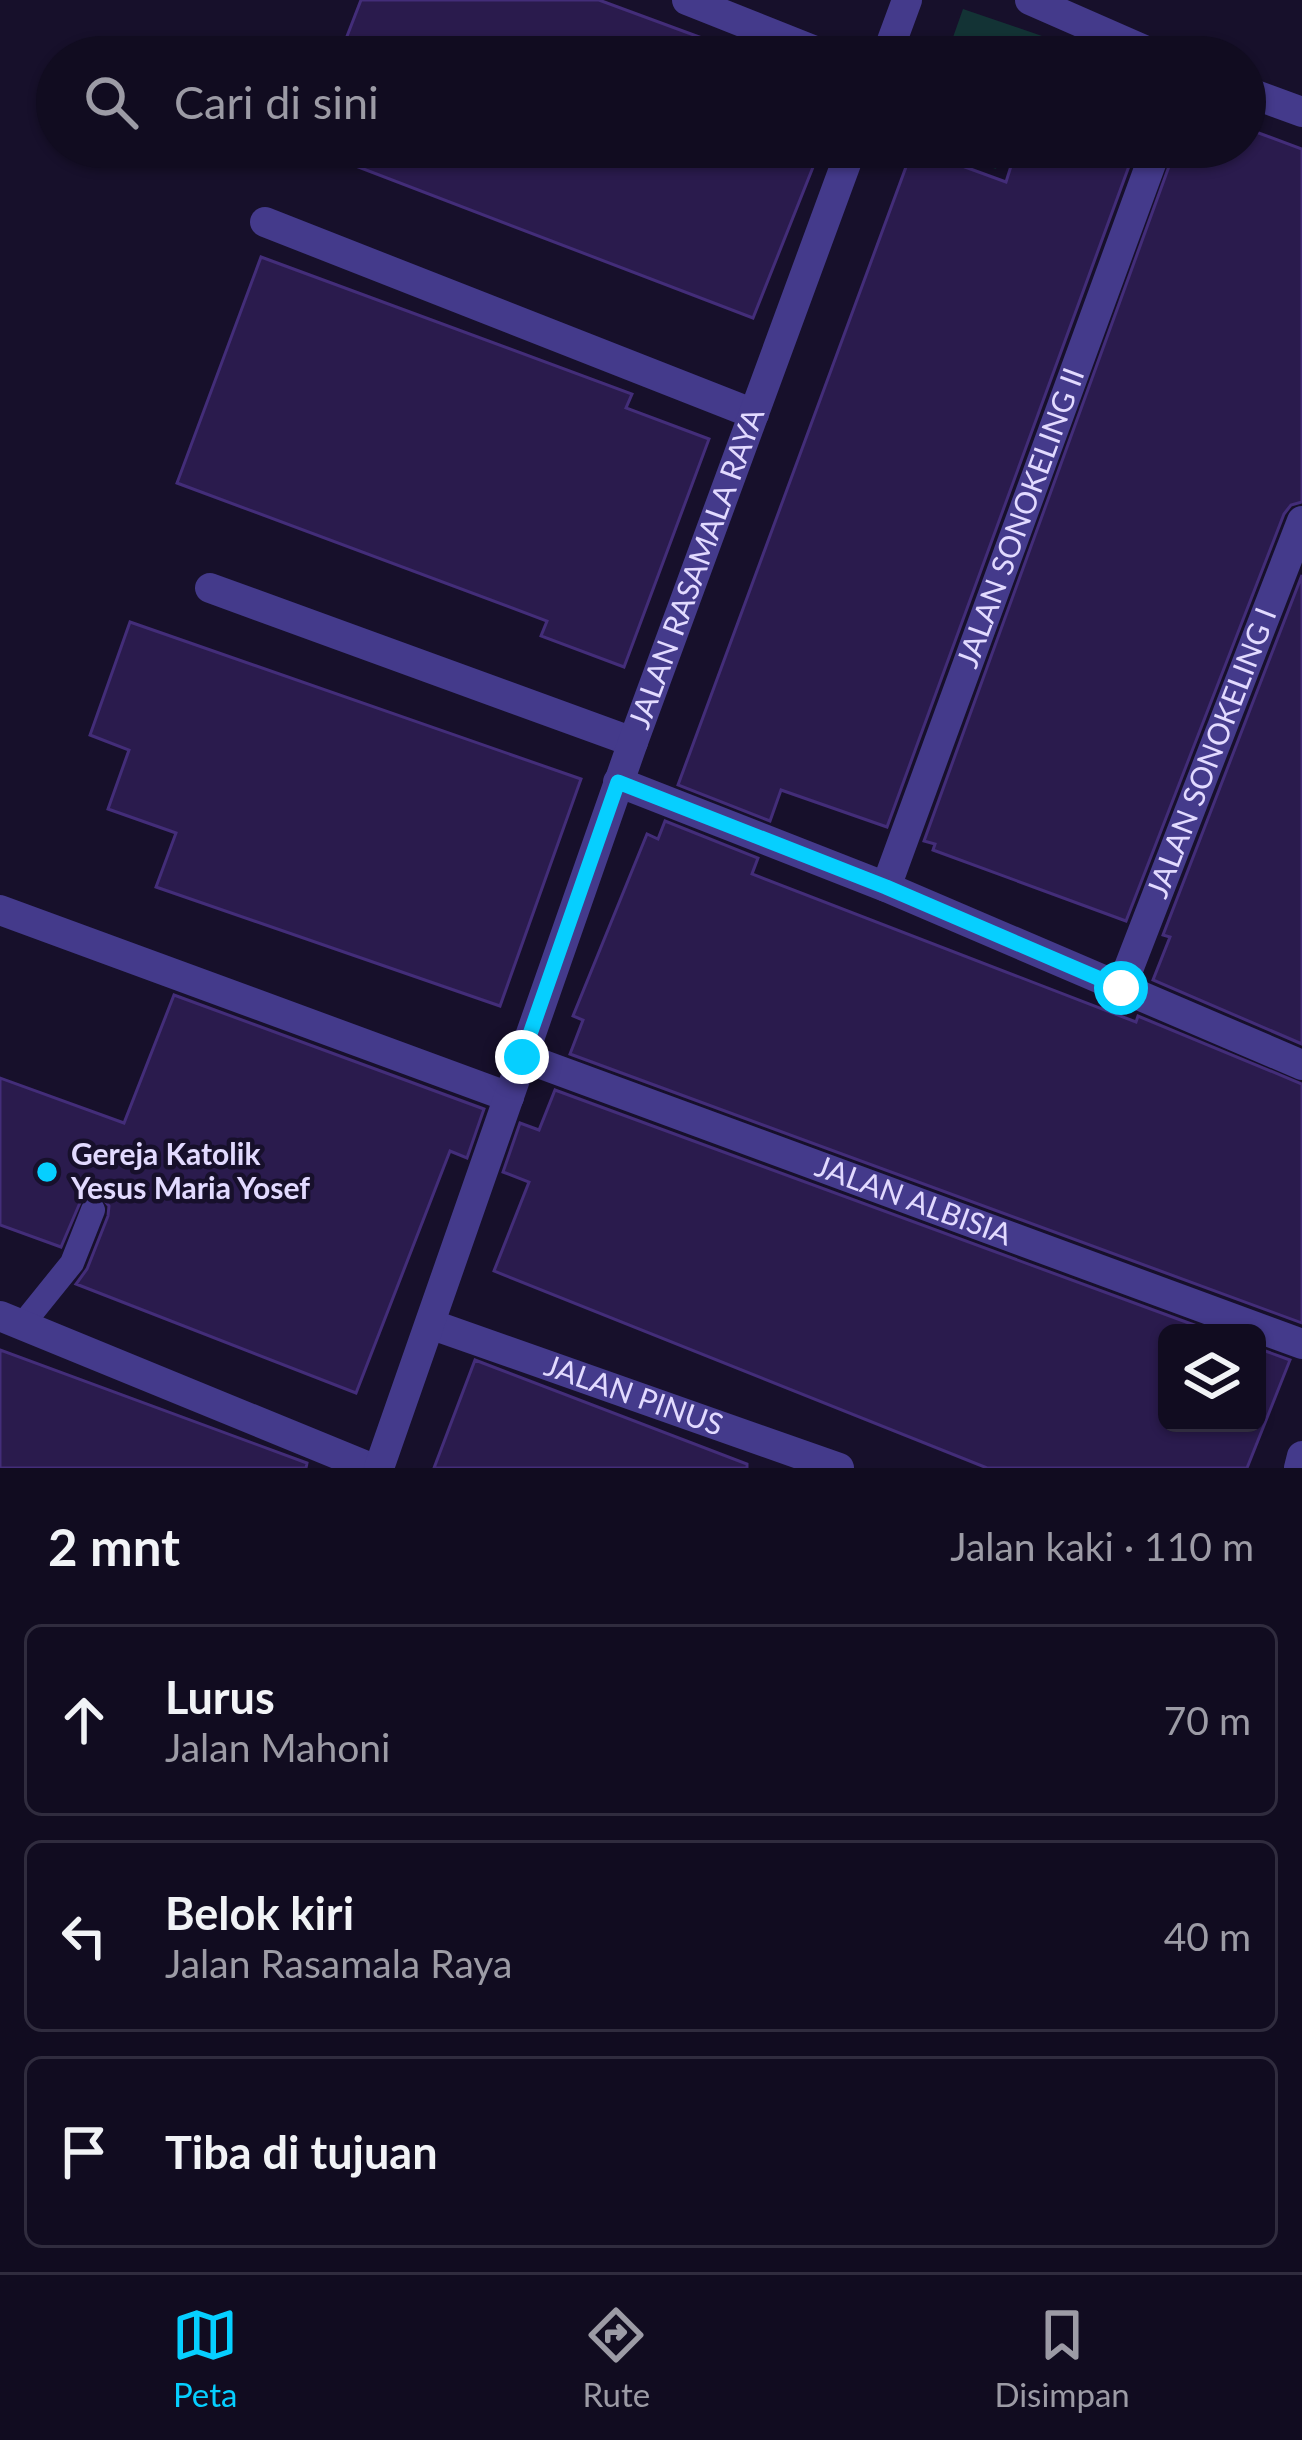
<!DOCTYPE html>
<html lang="id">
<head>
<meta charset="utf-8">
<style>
  :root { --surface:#110c20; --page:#1a1529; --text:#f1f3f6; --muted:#9c9ba5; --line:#302c3e; --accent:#06cfff }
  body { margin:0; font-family:Lato,sans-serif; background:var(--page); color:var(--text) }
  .controls { position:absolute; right:36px; bottom:36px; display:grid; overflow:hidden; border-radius:18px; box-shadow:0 3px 9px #0004 }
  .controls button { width:108px; height:108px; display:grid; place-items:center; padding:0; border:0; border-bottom:3px solid var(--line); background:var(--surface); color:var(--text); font:60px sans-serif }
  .stop { position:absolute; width:36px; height:36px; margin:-27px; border:9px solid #06cfff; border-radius:50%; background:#fff }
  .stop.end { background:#06cfff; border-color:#fff; box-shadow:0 3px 12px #0008 }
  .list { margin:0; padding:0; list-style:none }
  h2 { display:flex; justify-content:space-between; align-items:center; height:156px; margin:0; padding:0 48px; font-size:51px }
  h2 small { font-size:39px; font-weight:400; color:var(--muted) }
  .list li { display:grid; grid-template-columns:78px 1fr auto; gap:36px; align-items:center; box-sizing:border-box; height:192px; margin:0 24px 24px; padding:0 24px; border:3px solid var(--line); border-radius:18px }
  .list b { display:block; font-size:45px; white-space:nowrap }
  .list p { margin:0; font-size:39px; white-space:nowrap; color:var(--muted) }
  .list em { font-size:39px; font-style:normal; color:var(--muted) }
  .icon { flex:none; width:66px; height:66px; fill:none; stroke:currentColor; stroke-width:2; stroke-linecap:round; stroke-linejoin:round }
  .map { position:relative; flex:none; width:1302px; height:1468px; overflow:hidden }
  .search { position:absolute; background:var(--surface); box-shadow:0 3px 9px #0004; left:36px; right:36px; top:36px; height:132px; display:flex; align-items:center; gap:30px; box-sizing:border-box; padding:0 42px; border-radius:66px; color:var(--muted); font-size:45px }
  .sheet { height:804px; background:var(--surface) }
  nav { display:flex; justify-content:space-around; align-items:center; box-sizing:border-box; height:168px; border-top:3px solid var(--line); background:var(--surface); font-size:33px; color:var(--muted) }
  nav a { display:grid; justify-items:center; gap:6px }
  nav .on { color:var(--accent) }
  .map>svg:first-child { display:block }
  .green { fill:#133335 }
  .building { fill:#2a1b4d; stroke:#432d79; stroke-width:3 }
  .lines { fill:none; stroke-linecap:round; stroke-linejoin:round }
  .service { stroke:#443a8b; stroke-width:24 }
  .minor { stroke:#443a8b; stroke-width:30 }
  .route { stroke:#06cfff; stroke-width:15 }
  .poi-dot { fill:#06cfff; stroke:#17102b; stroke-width:4.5 }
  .labels { text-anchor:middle; stroke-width:9; stroke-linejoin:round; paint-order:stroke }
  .street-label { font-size:30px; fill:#e2daff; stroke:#17102b }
  .poi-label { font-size:30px; font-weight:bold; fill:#e2daff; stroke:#17102b; text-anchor:start }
</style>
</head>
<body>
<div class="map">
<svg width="1302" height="1468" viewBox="0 0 1302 1468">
  <rect width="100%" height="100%" fill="#17102b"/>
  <path class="green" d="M963,9L1042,36L1035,57H946Z
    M932,147H1004L996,169Z"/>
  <path class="building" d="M361,0H599L740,52L739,57H339Z
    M1245,128L1302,149V502L1291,505L1284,514L1126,921L933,850L935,844L924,841L1176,147H1245Z
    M319,147H821L753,318L319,152Z
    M1017,147H1136L887,827L781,790L770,821L678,785L913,148L1006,182Z
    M261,257L632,394L626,408L709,439L624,667L541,636L547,621L177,483Z
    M1302,575V1044L1153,980L1170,937L1163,935Z
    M130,622L581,779L500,1006L156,887L176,833L108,809L129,750L90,735Z
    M665,821L758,858L752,874L1136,1022L1138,1016L1302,1084V1323L570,1054L583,1020L573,1016L647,834L658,839Z
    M174,995L484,1109L467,1158L450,1151L356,1393L76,1284L87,1269L108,1216L109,1206L100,1195L82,1198L61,1247L0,1225V1078L124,1123Z
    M555,1090L1216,1333H1167V1423H1257V1348L1290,1360L1247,1468H987L494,1271L529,1182L503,1172L520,1123L539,1130Z
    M0,1350L307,1463L306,1468H0Z
    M475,1360L747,1464V1468H434Z"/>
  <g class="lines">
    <path class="service" d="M22,1325L72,1263L93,1210"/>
    <g class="minor">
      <path d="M687,0L830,57"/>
      <path d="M1030,0L1160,57"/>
      <path d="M886,57L907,0"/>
      <path d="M1245,91L1302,112"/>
      <path d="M265,222L754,414"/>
      <path d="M210,588L633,742"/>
      <path d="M618,782L886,887L1302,1065"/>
      <path id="s1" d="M886,887L1157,147"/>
      <path d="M0,910L509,1097"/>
      <path id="s2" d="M1121,988L1302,521"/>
      <path id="s3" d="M522,1057L1302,1344"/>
      <path d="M0,1316L371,1468"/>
      <path id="s4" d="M430,1324L839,1468"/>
      <path id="s5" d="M379,1468L633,742L852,147"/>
      <path d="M1299,1468L1302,1456"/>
    </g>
  </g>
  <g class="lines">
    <path class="route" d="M522,1057L618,782L886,887L1121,988"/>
  </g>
  <circle class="poi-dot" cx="47" cy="1172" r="12"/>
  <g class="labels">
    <g class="street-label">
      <text dy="10" stroke="none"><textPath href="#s1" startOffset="393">JALAN SONOKELING II</textPath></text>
      <text dy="10" stroke="none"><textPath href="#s5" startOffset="954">JALAN RASAMALA RAYA</textPath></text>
      <text dy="10" stroke="none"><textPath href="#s2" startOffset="252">JALAN SONOKELING I</textPath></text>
      <text dy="10" stroke="none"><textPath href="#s3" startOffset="417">JALAN ALBISIA</textPath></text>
      <text dy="10" stroke="none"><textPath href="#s4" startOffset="216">JALAN PINUS</textPath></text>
    </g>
    <g class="poi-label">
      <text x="71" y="1165">Gereja Katolik<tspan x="71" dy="34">Yesus Maria Yosef</tspan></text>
    </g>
  </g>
</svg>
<div class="controls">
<button><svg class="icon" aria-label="layers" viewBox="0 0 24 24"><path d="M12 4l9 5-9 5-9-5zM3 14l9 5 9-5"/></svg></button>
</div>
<div class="stop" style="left:1121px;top:988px"></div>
<div class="stop end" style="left:522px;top:1057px"></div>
<div class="search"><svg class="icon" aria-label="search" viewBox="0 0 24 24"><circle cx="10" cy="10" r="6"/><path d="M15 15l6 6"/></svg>Cari di sini</div>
</div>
<section class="sheet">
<h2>2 mnt<small>Jalan kaki · 110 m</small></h2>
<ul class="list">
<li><svg class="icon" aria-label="ahead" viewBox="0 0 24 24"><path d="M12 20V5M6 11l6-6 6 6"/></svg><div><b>Lurus</b><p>Jalan Mahoni</p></div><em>70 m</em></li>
<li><svg class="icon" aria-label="left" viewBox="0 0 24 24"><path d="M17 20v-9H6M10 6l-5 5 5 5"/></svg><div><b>Belok kiri</b><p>Jalan Rasamala Raya</p></div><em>40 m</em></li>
<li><svg class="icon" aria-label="arrive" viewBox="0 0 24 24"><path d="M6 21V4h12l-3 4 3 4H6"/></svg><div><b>Tiba di tujuan</b></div></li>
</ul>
</section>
<nav>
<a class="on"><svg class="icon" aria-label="map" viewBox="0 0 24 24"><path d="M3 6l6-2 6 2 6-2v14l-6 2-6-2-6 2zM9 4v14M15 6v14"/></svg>Peta</a>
<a><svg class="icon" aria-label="directions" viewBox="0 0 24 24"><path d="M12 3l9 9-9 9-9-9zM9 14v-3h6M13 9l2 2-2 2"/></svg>Rute</a>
<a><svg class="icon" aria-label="saved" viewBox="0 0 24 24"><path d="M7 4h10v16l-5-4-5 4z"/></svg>Disimpan</a>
</nav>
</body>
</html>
